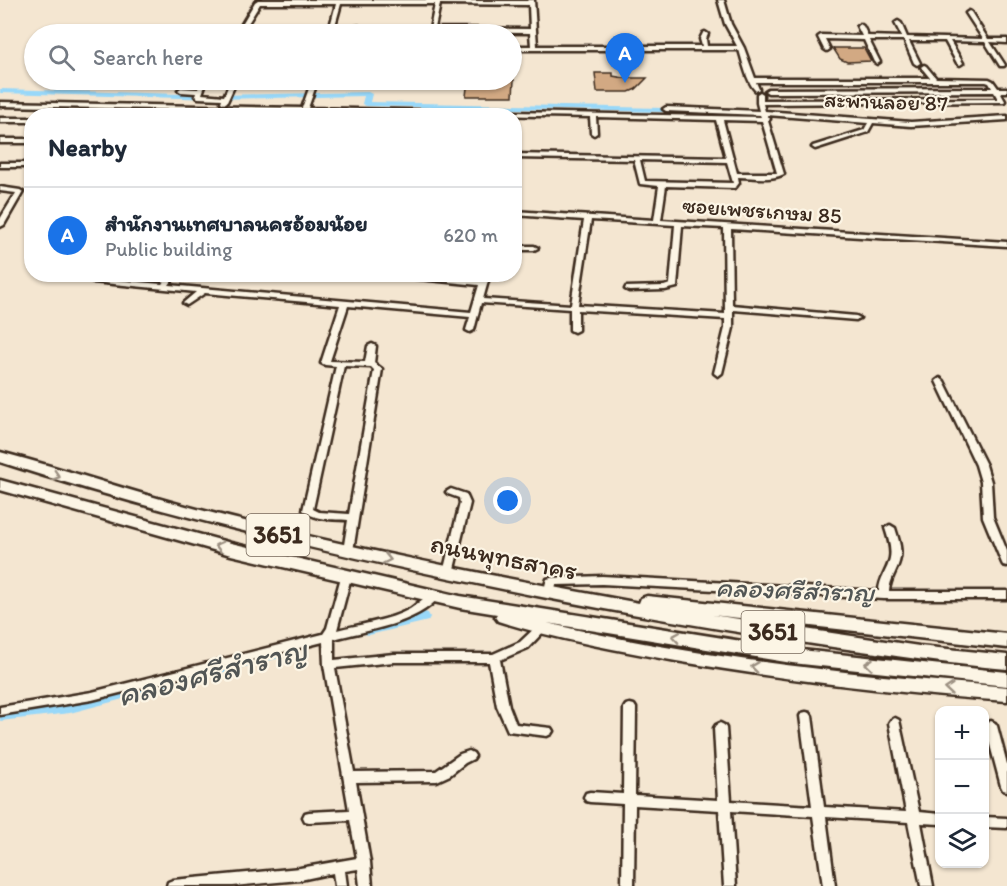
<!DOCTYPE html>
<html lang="en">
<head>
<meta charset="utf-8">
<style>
  :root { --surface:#fff; --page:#f2f2f3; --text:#1f2937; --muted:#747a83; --line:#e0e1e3; --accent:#1a73e8 }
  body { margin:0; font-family:Itim,"Playpen Sans Thai",sans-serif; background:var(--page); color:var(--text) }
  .controls { position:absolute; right:18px; bottom:18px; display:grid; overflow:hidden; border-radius:12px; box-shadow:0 2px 4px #0004 }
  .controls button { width:54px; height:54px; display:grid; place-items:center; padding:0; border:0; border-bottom:2px solid var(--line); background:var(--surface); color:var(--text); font:30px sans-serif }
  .you { position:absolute; left:508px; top:501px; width:21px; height:21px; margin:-15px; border:4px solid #fff; border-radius:50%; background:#1a73e8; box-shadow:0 0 0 9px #1a73e833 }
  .badge { display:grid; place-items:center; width:39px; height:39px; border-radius:50%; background:var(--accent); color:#fff; font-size:20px; font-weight:700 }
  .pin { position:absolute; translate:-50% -50px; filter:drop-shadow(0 2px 3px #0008) }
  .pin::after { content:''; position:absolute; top:32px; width:21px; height:18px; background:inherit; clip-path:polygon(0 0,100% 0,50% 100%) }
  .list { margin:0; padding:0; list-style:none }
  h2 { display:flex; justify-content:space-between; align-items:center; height:78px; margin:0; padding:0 24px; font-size:26px }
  h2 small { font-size:20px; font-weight:400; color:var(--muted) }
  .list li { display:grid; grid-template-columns:39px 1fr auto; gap:18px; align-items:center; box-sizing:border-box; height:96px; padding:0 24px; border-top:2px solid var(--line) }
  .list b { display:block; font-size:22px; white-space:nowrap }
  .list p { margin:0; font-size:20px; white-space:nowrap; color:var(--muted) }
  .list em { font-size:20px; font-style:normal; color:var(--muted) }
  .icon { flex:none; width:33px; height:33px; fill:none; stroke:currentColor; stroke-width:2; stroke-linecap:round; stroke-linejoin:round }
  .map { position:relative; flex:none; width:1007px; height:886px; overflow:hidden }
  .search { position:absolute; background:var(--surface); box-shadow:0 2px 4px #0004; left:24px; top:24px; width:498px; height:66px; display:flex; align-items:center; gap:15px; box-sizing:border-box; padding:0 21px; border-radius:33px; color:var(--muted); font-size:22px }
  .panel { position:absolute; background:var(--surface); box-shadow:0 2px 4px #0004; left:24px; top:108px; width:498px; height:174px; border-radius:24px }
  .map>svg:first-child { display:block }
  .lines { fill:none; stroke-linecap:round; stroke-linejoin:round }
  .canal { fill:#98d8f9; fill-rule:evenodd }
  .building { fill:#d2a983; stroke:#3b2a1e; stroke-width:1.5 }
  .street-casing { stroke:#3b2a1e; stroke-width:5 }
  .primary-casing { stroke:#3b2a1e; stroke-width:5 }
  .street { fill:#fcf5e5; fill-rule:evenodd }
  .primary { fill:#fcf5e5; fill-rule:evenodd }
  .oneway { stroke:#9c9082 }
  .labels { text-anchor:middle; stroke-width:4.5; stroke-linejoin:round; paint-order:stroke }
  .far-street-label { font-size:22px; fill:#3b2a1e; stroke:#fcf5e5 }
  .shield { fill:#fcf5e5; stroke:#75675a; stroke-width:1.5 }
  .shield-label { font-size:24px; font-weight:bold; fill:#3b2a1e }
  .street-label { font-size:26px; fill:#3b2a1e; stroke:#fcf5e5 }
  .water-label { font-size:27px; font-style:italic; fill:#525655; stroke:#fcf5e5 }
  .near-water-label { font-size:33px; font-style:italic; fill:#525655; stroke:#fcf5e5 }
</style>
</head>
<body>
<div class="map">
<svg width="1007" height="886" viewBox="0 0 1007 886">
  <rect width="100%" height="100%" fill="#f4e6d1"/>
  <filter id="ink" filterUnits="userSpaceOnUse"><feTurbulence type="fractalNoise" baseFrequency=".0167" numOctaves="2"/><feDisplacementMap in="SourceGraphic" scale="12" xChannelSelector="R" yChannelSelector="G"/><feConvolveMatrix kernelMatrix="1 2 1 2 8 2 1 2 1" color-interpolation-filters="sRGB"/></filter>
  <g filter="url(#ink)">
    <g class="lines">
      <path class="canal" d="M0,89L217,95L368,92L372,94L370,102L664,108L671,105L675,107L666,112L366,106L362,104L364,96L217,99L0,93Z
        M423,612L428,613L430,617L428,621L369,635L364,634L362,630L364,626L369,625Z
        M285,646L290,647L292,651L290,655L70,713L0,721V709L70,701Z"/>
    </g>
    <path class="building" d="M833,48H864L871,61L847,62L840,59Z
      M595,73H613V76L624,78H647L636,89L629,92H597Z
      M468,80H514L513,96H466Z"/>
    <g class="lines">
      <defs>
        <path id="street" d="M258,0H441L440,1H529L528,0H534L537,46H702L700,39L703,33L705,32L708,34L706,39L707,46H737L725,24L718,0H724L731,24L744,48L755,78H930L921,67L924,65L926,66L936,78L989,79L993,81L998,88H1007V92H1000L1005,101L1004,102L763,104L765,111L911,122L1007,116V120L911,126L873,123L868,132L815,149L812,147L813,146L864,130L868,123L767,115L770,119L768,121L784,174C771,181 753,177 738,177L739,183L736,187L734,188L666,186L661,220L1007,242V246L731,229L732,305L856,316L860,318L856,320L733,310V328L722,373L718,376L714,373L725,328V319L578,310V330L574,332L570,330V309L481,303L474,330L470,332L466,330L470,317L348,306L330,361L365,362L368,346L372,344L376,346L374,363L382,369L353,551L352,553H344L343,551L348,520C333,519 315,521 303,510L336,366L325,365L321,363L340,305L205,293L187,305L183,303L196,292L93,282L89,280L90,278L162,284L170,274H177L169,285L471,312L479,285L389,276L386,274H418L480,280L482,274H490L483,299L571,305L584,220L514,215V211L654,220L659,186L640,184L634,160L514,158V154L726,158L716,120L596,117L597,133L594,135L591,133L590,117L0,106V102L302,108L312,80H318L308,108L761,117L760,115L666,111L663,109L666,107L759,111L757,103V94L760,92L763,94V100L998,99L994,92L768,93L765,91L768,89L992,88L989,83L986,82H756L759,89L756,91C747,83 743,62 739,50H512V46H531L530,33L434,32L433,34H429L435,4H341L334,29L359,26L362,28L328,34L336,4H260L245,28H266L268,29V31H243L240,34H236L255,2ZM440,4L529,5L530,29L435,28ZM723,120L762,121L777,173H737ZM640,160L727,162L733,183L645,181ZM591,220L675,225L670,284L664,286L626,287L625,289L629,291L665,290L677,287L682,226L724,228L725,314L578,305ZM344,366L371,367L374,370L349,514L319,512L313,509Z
          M969,11L971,12L988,39H1007V43L990,42L1005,65L1004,66H1000L985,42L950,41L963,63L960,65L957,63L945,41H909L920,63L917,65L914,63L904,40H869L880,62L877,64L874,62L864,40L825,39L830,49L827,51L824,49L818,37L821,35L862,36L857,26L860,24L863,26L868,36L902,37L895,23L898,21L901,23L907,37L983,39L966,13Z
          M201,80H207L202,94L224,96L231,80H237L227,102L224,104L221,102L222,99L198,98L195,96L196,93L181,92L178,90L181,88L198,89Z
          M0,118H32V122H0Z
          M0,139H32V143H0Z
          M0,163H32V167H0Z
          M0,187L20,190L23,192L4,225L0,227V219L16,193L0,191Z
          M514,246H534L538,248L534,250H514Z
          M940,378L944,381L986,465L991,482L993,517L1007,551V566L1003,565L1002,563L983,517L981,482L976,465L936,381Z
          M451,489L466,494L470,503L453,573L452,576H444L443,573L460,503L459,498L448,494L446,492Z
          M890,525L895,528C898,538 902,548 900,558C898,570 890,578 889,591H1007V599H884L602,584L556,585L554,596H546C544,591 545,584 547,579L551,578L602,576L879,591C879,578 888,570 890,558C892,548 888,538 885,528Z
          M346,573L350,574L351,577L337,630C360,624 389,621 410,609C419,603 428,592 439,593L440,596C418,624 367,630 334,639V660L394,654H493L520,642L538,625L542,624L546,625L547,628L528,648L500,660L509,706L516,724L551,728L553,731L551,734L547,736L508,731L497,706L489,662H394L335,668L354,772L436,771L460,754L469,751L473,753L475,756L473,759L465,763L450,775L437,781L356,782L370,862L372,886H360L358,869L345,871L347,886H335L333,873L300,880L233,886H167L168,882L173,880L300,868L357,858L350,820L309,822L305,821L303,817L305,813L309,812L349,810L324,665L323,642L92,700L0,715V707L92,692L323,634L327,628L341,577L342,574Z
          M630,704L634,705L636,708L635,795L718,800L714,728L716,725L720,723L724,725L726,728L731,801L812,806L800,716L802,713L806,712L810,713L812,716L824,807L906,812L889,723L891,720L895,718L899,720L919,812L940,814V824L921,823L933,886H921L908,822L826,817L835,886H823L813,816L731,811L736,886H724L719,810L635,805L634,886H622L623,804L590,802L586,801L584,797L586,793L590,792L623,794L624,708L626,705Z
          M991,721L995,723L997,726L1007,764V791L1003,790L1001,786L985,726L987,723Z
          M984,817L1007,818V828L984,827Z"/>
        <path id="primary" d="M0,452C66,469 131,492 197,509C332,544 470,572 607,597L639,603L641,598L647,596L1007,634V648L712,615L919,646L1007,655V669C948,664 891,655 833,647C737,632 642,617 547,598C362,561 179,520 0,462Z
          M0,480L231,543L460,596L792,649L1007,672V686L792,663L547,623C697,658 853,675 1007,687V701C896,693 786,680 676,661C616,650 556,639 498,621L495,617L497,614L460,608L231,555L0,490Z"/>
      </defs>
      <use href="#street" class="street-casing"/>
      <use href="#primary" class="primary-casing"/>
      <use href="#street" class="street"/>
      <use href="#primary" class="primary"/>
    </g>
    <defs><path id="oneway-chevron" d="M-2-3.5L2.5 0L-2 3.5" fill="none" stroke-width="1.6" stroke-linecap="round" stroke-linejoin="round" transform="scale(1.5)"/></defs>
    <g class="oneway">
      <use href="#oneway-chevron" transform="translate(56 476) rotate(18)"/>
      <use href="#oneway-chevron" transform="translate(219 546) rotate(-165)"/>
      <use href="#oneway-chevron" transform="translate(387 559) rotate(12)"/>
      <use href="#oneway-chevron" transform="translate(676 637) rotate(-171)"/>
      <use href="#oneway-chevron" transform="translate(869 664) rotate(-174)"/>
      <use href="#oneway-chevron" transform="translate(755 667) rotate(-173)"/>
      <use href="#oneway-chevron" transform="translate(949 689) rotate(-175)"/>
    </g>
  </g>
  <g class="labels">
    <g class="far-street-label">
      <text transform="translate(886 101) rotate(2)" y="8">สะพานลอย 87</text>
      <text transform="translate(762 210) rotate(4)" y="8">ซอยเพชรเกษม 85</text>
    </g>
    <g class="shield">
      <rect x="246.5" y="514" width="63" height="42" rx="4.5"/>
      <rect x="741.5" y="611" width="63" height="42" rx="4.5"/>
    </g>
    <g class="shield-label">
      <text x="278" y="543">3651</text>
      <text x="773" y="640">3651</text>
    </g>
    <g class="street-label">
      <text transform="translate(504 557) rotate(11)" y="9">ถนนพุทธสาคร</text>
    </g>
    <g class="water-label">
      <text transform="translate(795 590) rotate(2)" y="9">คลองศรีสำราญ</text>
    </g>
    <g class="near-water-label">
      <text transform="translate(212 671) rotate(-14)" y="12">คลองศรีสำราญ</text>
    </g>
  </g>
</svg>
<div class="controls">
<button>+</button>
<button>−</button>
<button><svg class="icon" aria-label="layers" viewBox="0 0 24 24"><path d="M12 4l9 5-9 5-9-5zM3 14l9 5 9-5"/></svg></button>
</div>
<div class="you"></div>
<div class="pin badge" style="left:625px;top:83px">A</div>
<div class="search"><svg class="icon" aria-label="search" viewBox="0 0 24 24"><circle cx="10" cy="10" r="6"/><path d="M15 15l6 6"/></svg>Search here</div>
<section class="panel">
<h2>Nearby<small></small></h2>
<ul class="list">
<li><span class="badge">A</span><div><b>สำนักงานเทศบาลนครอ้อมน้อย</b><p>Public building</p></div><em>620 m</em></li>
</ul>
</section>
</div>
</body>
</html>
